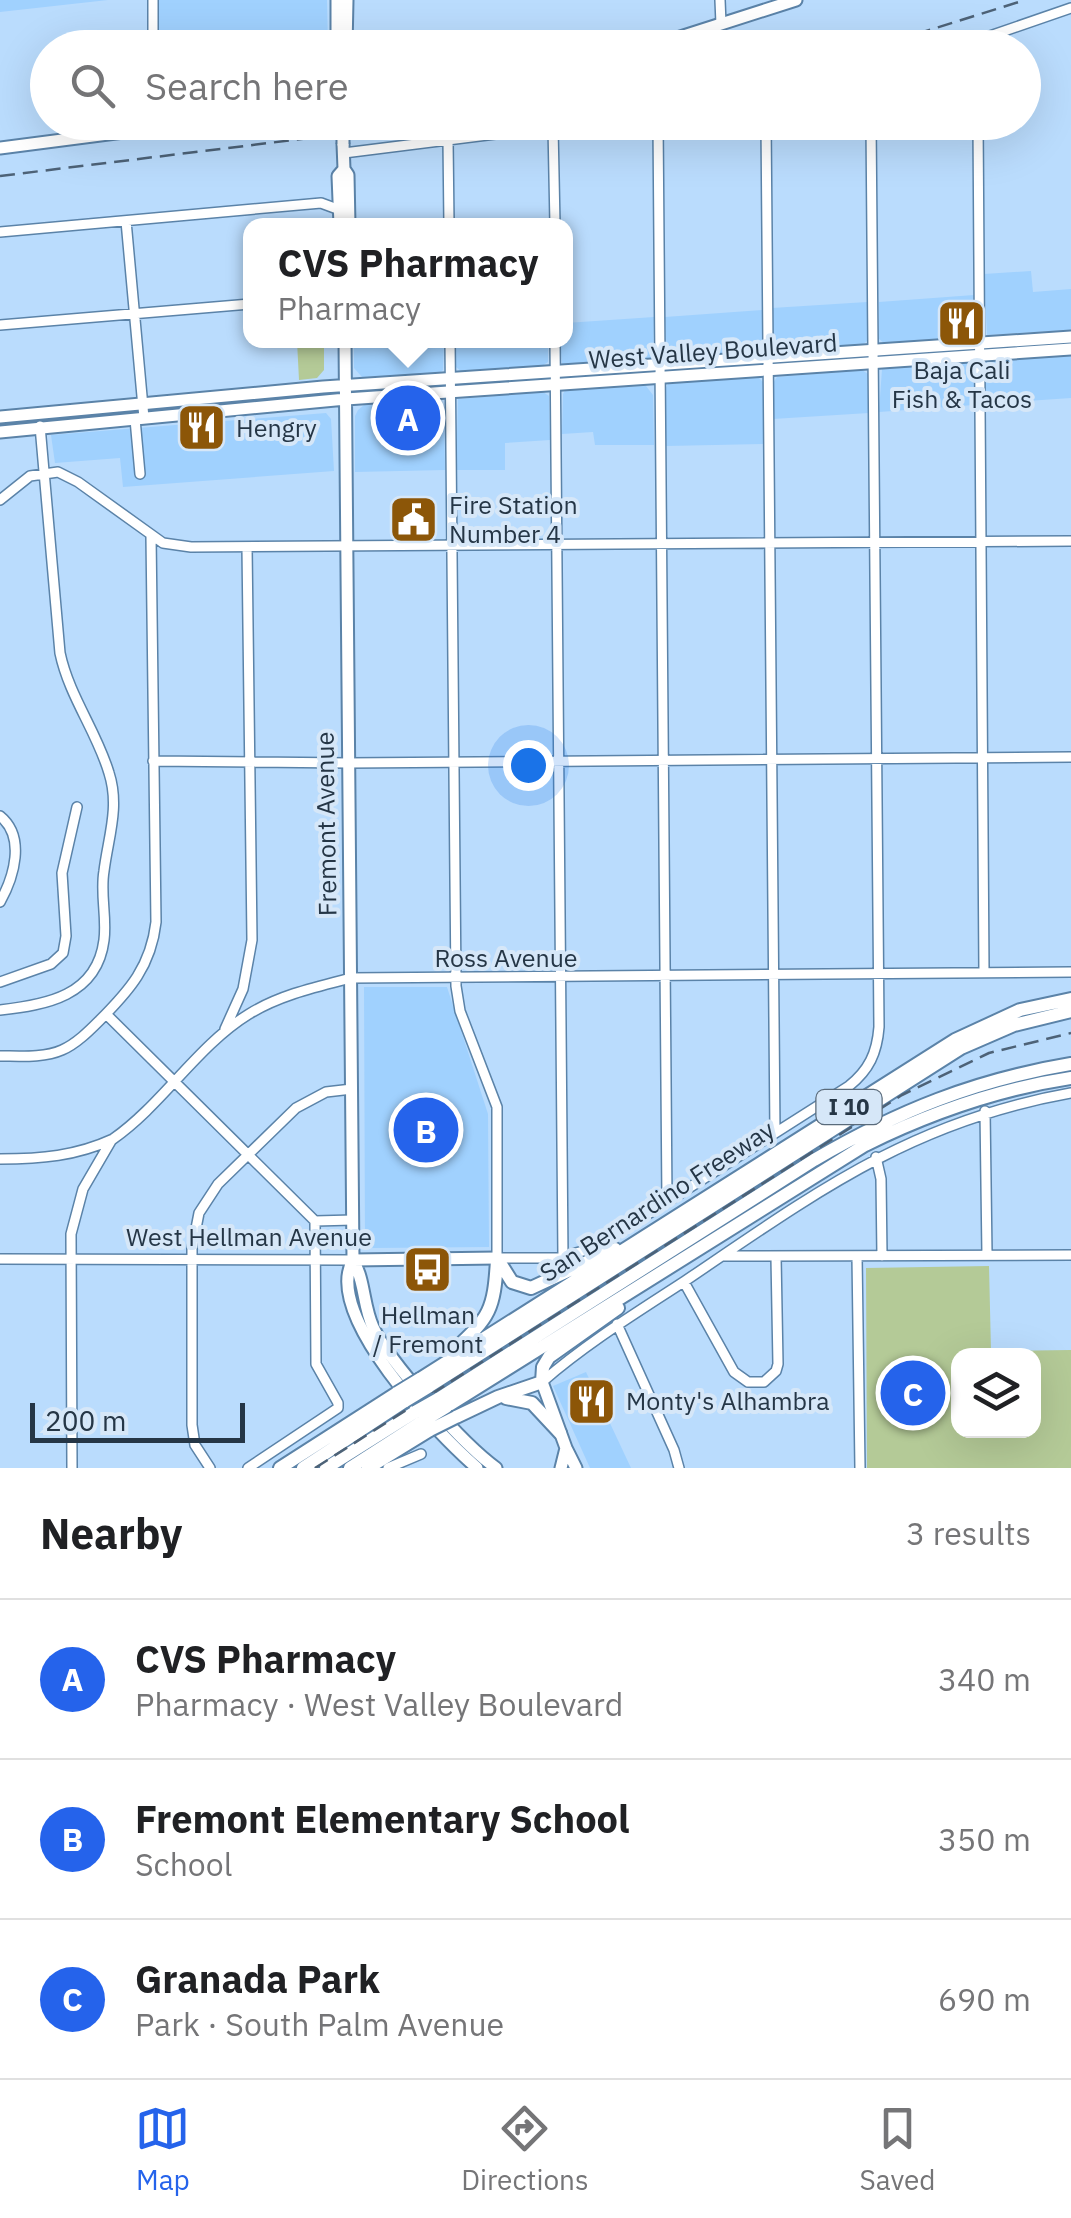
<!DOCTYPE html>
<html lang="en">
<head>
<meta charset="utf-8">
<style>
  :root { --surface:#fff; --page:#f6f6f6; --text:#202124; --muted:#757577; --line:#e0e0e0; --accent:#2563eb }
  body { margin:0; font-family:"IBM Plex Sans",sans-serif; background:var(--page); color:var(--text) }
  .controls { position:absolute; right:30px; bottom:30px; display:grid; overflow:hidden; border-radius:20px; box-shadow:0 10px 40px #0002 }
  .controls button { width:90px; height:90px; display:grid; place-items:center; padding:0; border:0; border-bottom:2px solid var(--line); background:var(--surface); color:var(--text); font:50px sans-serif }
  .scale { position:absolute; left:30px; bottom:25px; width:215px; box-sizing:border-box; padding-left:10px; border:5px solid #253646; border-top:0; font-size:28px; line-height:35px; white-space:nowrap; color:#253646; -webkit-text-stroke:8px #d6e7f8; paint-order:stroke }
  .you { position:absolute; left:528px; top:765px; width:35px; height:35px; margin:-25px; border:8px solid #fff; border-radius:50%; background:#1a73e8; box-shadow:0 0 0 15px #1a73e833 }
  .badge { display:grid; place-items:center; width:65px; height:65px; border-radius:50%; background:var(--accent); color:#fff; font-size:32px; font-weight:700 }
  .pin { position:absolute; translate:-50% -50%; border:5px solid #fff; box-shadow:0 2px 10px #0006 }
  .popup { position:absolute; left:243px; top:218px; width:330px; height:130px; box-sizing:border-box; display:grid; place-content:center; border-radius:20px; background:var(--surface); filter:drop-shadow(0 2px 8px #0005); font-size:32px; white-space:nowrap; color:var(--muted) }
  .popup b { font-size:38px; color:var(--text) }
  .popup::after { content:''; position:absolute; left:50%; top:100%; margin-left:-20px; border:20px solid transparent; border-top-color:var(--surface) }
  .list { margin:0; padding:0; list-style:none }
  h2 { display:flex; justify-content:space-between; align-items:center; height:130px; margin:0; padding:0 40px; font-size:42px }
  h2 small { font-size:32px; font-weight:400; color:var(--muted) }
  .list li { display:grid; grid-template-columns:65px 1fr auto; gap:30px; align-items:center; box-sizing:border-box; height:160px; padding:0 40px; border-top:2px solid var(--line) }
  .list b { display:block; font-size:38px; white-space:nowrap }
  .list p { margin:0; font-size:32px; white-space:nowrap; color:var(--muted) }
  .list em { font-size:32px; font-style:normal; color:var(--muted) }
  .icon { flex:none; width:55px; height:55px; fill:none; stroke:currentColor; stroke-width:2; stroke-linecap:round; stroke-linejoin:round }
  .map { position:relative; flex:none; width:1071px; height:1468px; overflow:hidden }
  .search { position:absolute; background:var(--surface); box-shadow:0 10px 40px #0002; left:30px; right:30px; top:30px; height:110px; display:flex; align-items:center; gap:25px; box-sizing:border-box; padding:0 35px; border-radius:55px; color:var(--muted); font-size:38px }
  .sheet { height:610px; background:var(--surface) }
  nav { display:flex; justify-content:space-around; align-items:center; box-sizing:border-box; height:140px; border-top:2px solid var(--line); background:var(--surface); font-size:28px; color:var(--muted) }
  nav a { display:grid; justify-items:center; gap:5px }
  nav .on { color:var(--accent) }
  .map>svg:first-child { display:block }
  .built { fill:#a0d1fe }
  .green { fill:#b4ca97; fill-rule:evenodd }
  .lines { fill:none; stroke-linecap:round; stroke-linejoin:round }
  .minor-casing { stroke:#5b83a8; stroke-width:12 }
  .major-casing { stroke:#5b83a8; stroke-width:15 }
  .highway-casing { stroke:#5b83a8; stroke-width:16 }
  .minor { stroke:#fff; stroke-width:9 }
  .major { stroke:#fff; stroke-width:11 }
  .highway { stroke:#fff; stroke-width:12 }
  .rail { stroke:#4d6277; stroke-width:2.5; stroke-dasharray:15 8; stroke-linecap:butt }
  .major-bridge-casing { stroke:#5b83a8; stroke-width:15; stroke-linecap:butt }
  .highway-bridge-casing { stroke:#5b83a8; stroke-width:16; stroke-linecap:butt }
  .major-bridge { stroke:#fff; stroke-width:11 }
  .highway-bridge { stroke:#fff; stroke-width:12 }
  .labels { text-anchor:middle; stroke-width:8; stroke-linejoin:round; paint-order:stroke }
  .shield { fill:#d6e7f8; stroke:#5a6b7b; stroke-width:2.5 }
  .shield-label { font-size:22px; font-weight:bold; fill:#253646 }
  .street-label { font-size:25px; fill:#253646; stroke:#d6e7f8 }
  .poi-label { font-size:25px; fill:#253646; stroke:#d6e7f8; text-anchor:start }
</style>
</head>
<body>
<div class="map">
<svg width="1071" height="1468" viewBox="0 0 1071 1468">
  <rect width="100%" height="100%" fill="#badcfd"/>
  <path class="built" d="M0,0H108L0,12Z
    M158,0H327L328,47H158Z
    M1031,271L1033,292L1071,289V330L987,335L984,274Z
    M974,295V332L968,338L884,343L879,339V302Z
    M867,302V341L862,345L779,351L773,346L772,308Z
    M762,310V347L757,352L676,359L667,356L665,317Z
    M654,317L653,358L562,364L560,341L566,340V323Z
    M354,341H444L443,370L438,374L362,377L354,368Z
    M455,341H548V362L542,366L462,372L456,367Z
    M1071,355V398L985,404V366L989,361Z
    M969,362L974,367V405L879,412L882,369Z
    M862,370L868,374L869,413L773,419V383L777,377Z
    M749,377L759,378L763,382V444L666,446L664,391L668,384Z
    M646,386L653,395L654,445H595L593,432L562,434L563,394L566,389Z
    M543,392L549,396L550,440L505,443V470H456L458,399Z
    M431,400L439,402L444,410L445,470L355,472V416L358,410L364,405Z
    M326,413L331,419L334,471L123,487L120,458L55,463L51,435Z
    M364,987H447L488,1114L489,1247L373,1248L365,1240Z
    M586,1372L631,1468H590L553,1386Z"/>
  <path class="green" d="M297,341H324V370L317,378L299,380Z
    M989,1266L991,1351L1071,1350V1468H867L866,1268ZM958,1356H1034V1430H958Z"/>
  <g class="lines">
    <defs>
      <path id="minor" d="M153,0V48
        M720,0L721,24
        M955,48L1071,8
        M658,122L667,1201
        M766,122L775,1133
        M978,122L984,973
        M553,127L555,225
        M448,140L449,225
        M344,153L591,122
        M126,221L144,418
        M0,232L321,203L340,210
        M0,325L250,304
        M450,340L456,986L460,1011L497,1107V1258H557L583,1251L623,1230L849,1086C869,1070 877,1053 879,1027L871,122
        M555,340L563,1258
        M135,419L140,474
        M0,500L30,476L58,472L78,482L163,543L191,547L1071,541
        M153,761L348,763L1071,757
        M0,816C26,837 14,877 0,902
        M0,982L51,964L63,953L66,936L62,873L77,807
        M0,1010C46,1005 97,996 104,940C107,917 100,894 104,871C108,838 120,807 109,773C97,732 69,696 60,653L40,426
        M106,1014L315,1221L353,1220
        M225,1029L243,989L252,940L247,547
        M0,1056C19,1056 44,1058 62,1050C76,1044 89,1031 99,1021C130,990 151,966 156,922L151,536
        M985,1111L987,1255
        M876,1157L881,1179L882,1256
        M0,1159C41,1159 76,1156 113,1139C163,1104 197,1046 249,1014C280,995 316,987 351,978L1071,972
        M723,1256L1071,1255
        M857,1256L860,1468
        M0,1259L353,1260
        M684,1282L734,1372L748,1382H764L776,1371L778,1364L776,1257
        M617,1324L674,1450L679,1468
        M542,1382C587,1343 636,1313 685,1281C815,1193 912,1121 1071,1093
        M72,1468L71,1234L83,1189L111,1141
        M210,1468L195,1445L192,1425V1249L199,1213L218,1184L296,1108L326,1092L352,1089
        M248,1468L338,1408V1403L316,1364L315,1221
        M388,1468L421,1454"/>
      <path id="major" d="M337,0V48
        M346,48L347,0
        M646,48L796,0
        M343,144L344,169L348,175L349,225
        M0,148L201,122
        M340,225L338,176L344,169
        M345,340L353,1260C322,1315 438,1434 477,1468
        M0,417L323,387L1071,337
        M0,432L346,399L1071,349
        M353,1260C365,1280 363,1306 373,1327C389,1362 464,1445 496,1468
        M353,1260L497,1258
        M542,1382L566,1448L576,1468
        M561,1468L566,1448"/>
      <path id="highway" d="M497,1258L512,1282L531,1288L615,1249
        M454,1350C490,1317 494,1310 497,1260
        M420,1379L955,1040L1020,1010L1071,999
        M428,1387L961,1048L1014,1025L1071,1011
        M506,1398L532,1403L560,1433
        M438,1399L814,1160C898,1111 975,1080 1071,1064
        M446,1407L865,1145C932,1112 998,1089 1071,1078
        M456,1417L498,1397L542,1382L543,1367L549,1357L618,1308
        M280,1468L397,1393
        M303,1468L405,1401
        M326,1468L415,1412
        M350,1468L423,1421
        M368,1468L430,1430"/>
    </defs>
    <use href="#minor" class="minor-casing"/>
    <use href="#major" class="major-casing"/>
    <use href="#highway" class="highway-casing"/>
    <use href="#minor" class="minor"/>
    <use href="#major" class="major"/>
    <use href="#highway" class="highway"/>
    <path class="rail" d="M872,48L1025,0
      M0,176L440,122
      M315,1468L902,1095L989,1053L1071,1033"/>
    <defs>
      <path id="major-bridge" d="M343,122V144"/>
      <path id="highway-bridge" d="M397,1393L420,1379
        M405,1401L428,1387
        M415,1412L438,1399
        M423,1421L446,1407
        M430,1430L456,1417"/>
    </defs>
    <use href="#major-bridge" class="major-bridge-casing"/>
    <use href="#highway-bridge" class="highway-bridge-casing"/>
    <use href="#major-bridge" class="major-bridge"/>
    <use href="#highway-bridge" class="highway-bridge"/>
  </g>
  <defs>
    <symbol id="restaurant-square" viewBox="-11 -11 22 22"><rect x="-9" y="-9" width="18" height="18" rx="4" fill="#8c5608" stroke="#d6e7f8"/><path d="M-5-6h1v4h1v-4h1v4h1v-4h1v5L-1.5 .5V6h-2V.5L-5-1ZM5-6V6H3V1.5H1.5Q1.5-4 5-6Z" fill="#fff"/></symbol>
    <symbol id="civic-square" viewBox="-11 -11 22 22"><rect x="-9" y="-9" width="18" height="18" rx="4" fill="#8c5608" stroke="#d6e7f8"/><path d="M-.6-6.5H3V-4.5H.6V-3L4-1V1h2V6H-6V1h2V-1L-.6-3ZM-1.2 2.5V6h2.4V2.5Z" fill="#fff"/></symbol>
    <symbol id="bus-square" viewBox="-11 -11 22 22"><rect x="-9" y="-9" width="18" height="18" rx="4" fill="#8c5608" stroke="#d6e7f8"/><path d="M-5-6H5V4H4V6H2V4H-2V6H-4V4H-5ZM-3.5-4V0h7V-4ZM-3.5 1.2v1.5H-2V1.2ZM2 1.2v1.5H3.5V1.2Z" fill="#fff"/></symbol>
  </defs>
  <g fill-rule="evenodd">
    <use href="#restaurant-square" x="934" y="296" width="55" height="55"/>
    <use href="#restaurant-square" x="174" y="400" width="55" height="55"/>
    <use href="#civic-square" x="386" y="492" width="55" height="55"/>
    <use href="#bus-square" x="400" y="1242" width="55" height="55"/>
    <use href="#restaurant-square" x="564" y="1374" width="55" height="55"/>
  </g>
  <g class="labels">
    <rect class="shield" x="816.5" y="1090" width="65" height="34" rx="8"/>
    <g class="shield-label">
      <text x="849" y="1115">I 10</text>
    </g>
    <g class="street-label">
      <text transform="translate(713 351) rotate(-4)" y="9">West Valley Boulevard</text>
      <text transform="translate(326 824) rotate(-91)" y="9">Fremont Avenue</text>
      <text x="506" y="967">Ross Avenue</text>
      <text transform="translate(657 1201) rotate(-33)" y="9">San Bernardino Freeway</text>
      <text x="249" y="1246">West Hellman Avenue</text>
    </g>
    <g class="poi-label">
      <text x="962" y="379" text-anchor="middle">Baja Cali<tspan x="962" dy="29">Fish &amp; Tacos</tspan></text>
      <text x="236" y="437">Hengry</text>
      <text x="449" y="514">Fire Station<tspan x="449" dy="29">Number 4</tspan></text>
      <text x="428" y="1324" text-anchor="middle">Hellman<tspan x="428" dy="29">/ Fremont</tspan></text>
      <text x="626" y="1410">Monty's Alhambra</text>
    </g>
  </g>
</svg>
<div class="controls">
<button><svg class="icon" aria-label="layers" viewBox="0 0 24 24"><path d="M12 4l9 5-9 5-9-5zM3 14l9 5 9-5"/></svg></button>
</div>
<div class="scale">200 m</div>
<div class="you"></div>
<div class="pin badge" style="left:408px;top:418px">A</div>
<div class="popup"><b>CVS Pharmacy</b>Pharmacy</div>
<div class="pin badge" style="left:426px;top:1130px">B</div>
<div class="pin badge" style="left:913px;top:1393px">C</div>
<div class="search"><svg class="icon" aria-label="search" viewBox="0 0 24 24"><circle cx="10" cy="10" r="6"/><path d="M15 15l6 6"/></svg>Search here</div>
</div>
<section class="sheet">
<h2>Nearby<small>3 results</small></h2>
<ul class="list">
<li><span class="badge">A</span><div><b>CVS Pharmacy</b><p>Pharmacy · West Valley Boulevard</p></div><em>340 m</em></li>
<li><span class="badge">B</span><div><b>Fremont Elementary School</b><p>School</p></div><em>350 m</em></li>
<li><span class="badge">C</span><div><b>Granada Park</b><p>Park · South Palm Avenue</p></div><em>690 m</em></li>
</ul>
</section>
<nav>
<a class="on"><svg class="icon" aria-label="map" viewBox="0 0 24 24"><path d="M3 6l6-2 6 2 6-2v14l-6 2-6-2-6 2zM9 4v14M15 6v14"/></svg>Map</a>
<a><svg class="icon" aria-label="directions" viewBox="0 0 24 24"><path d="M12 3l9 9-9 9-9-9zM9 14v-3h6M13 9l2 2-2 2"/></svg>Directions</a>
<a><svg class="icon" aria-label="saved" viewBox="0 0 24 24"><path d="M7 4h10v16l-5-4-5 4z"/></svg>Saved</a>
</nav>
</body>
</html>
